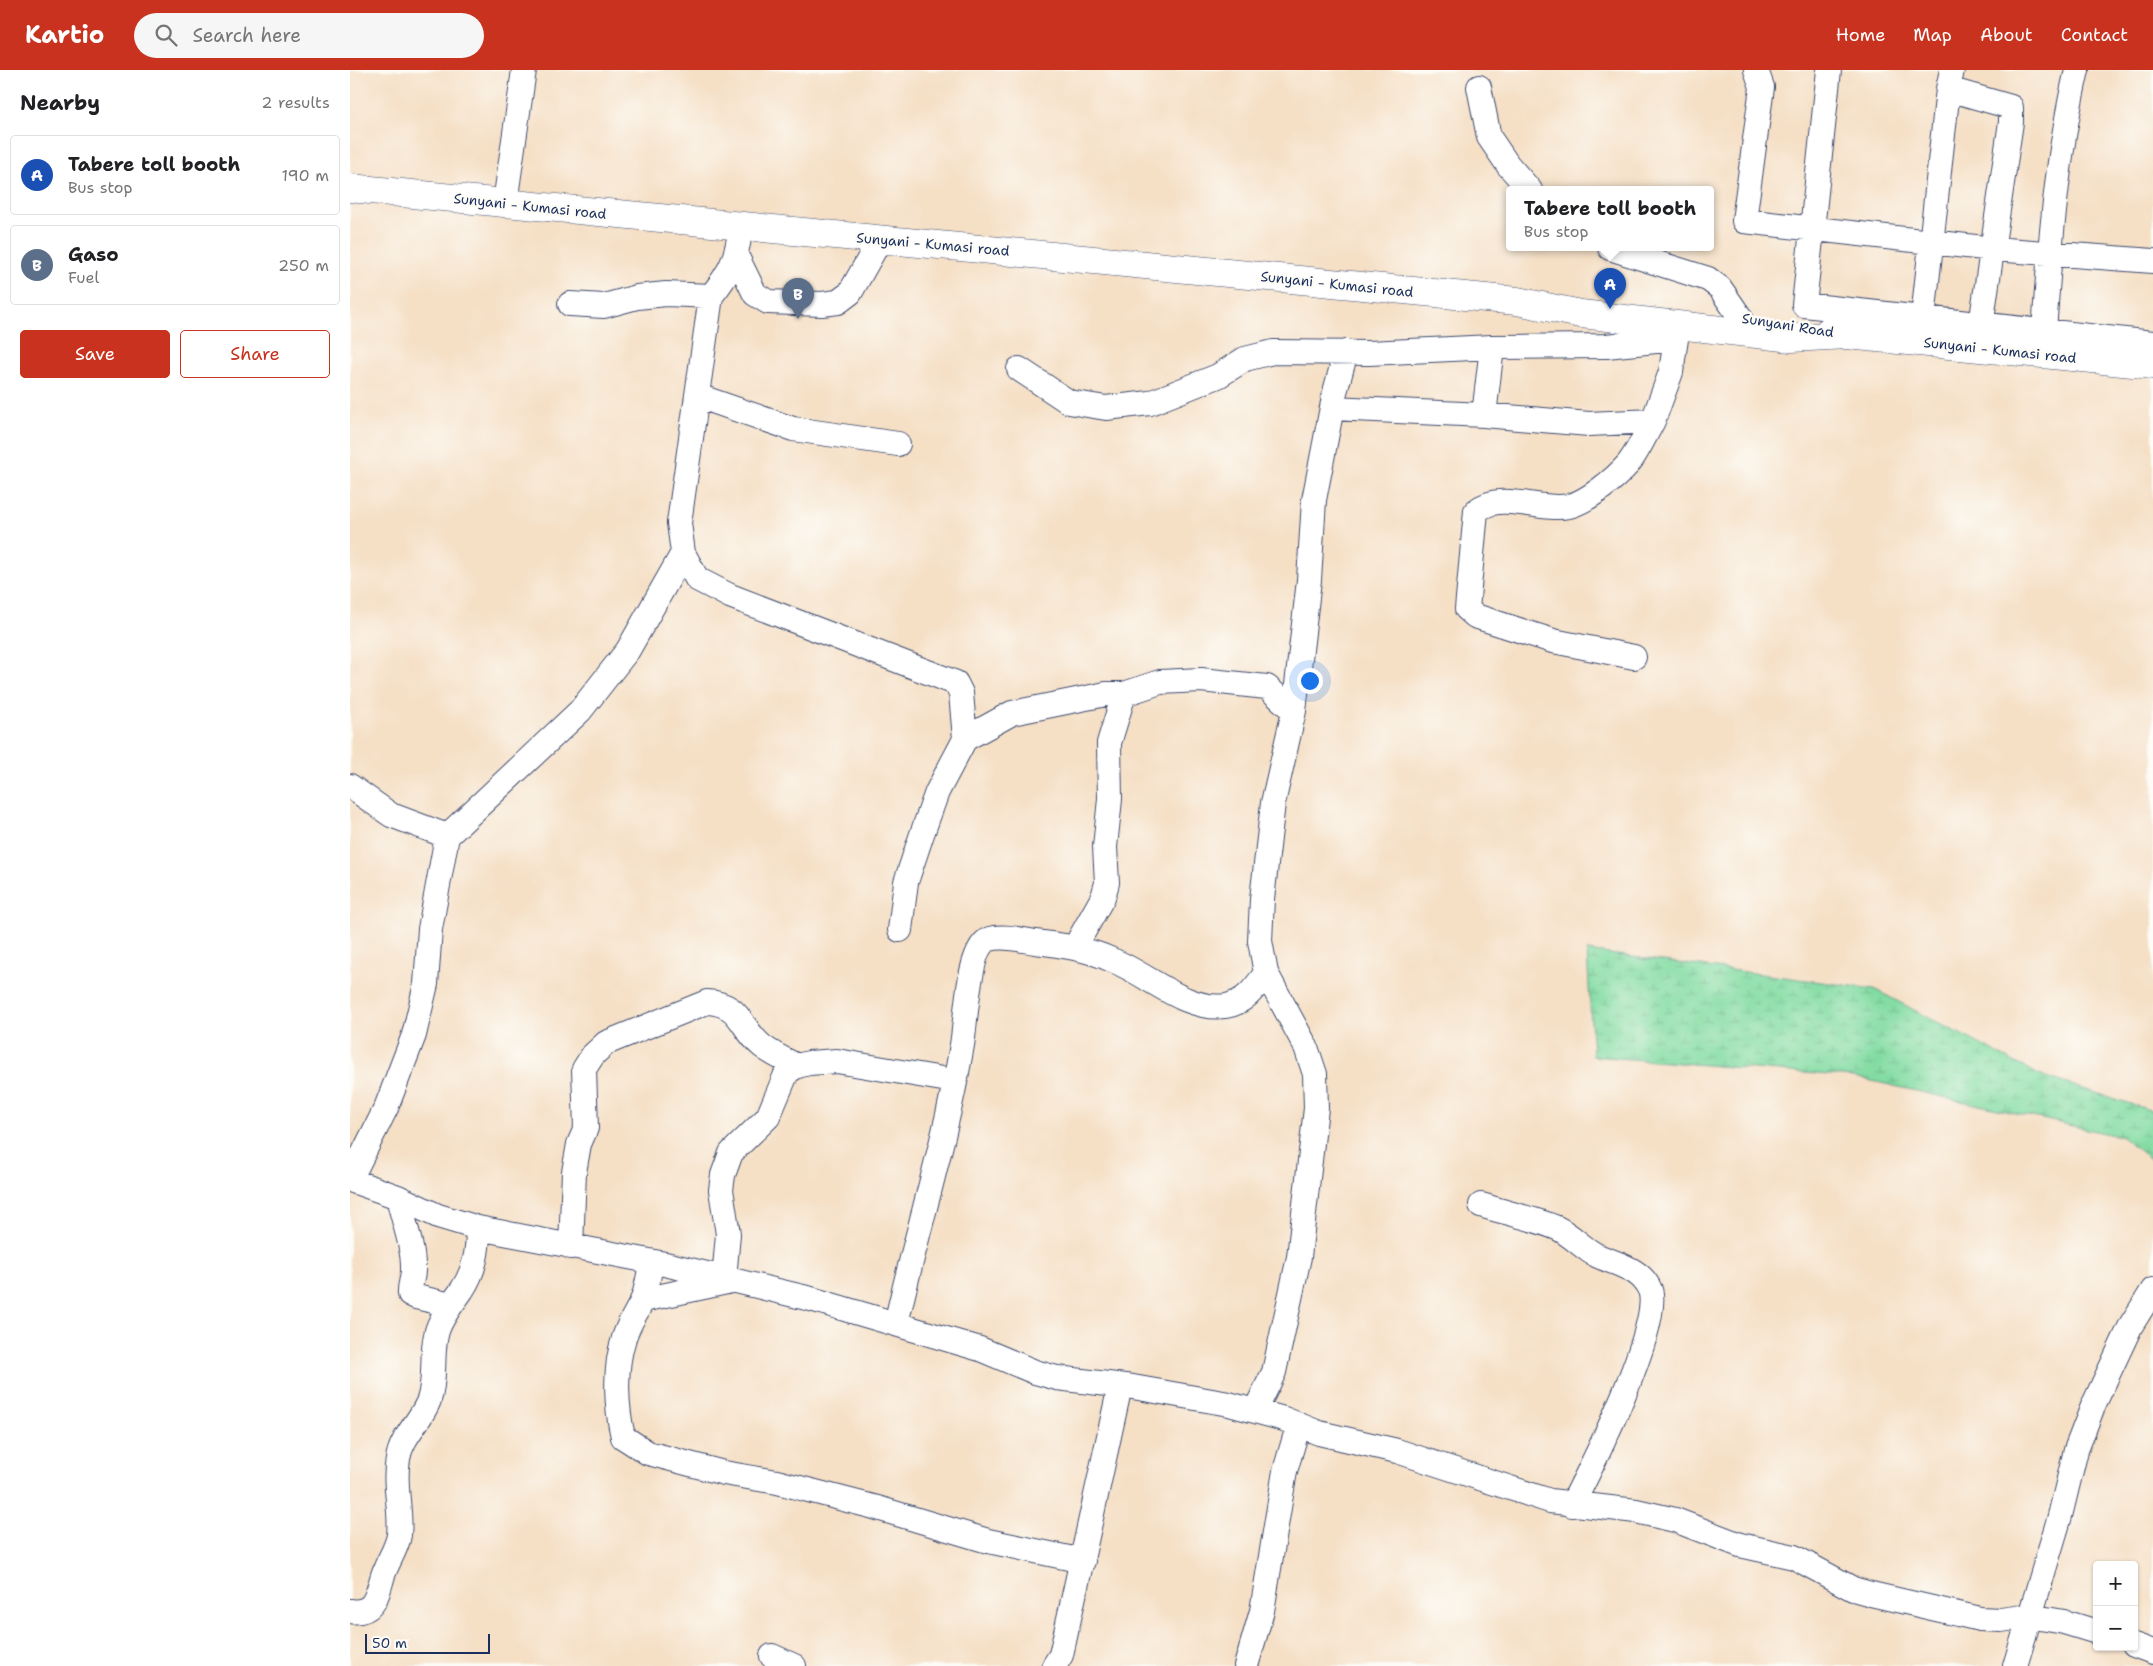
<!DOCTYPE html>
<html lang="en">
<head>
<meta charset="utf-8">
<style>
  :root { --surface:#fff; --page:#f6f6f6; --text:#202124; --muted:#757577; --line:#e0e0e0; --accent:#c8321e }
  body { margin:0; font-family:"Shantell Sans",sans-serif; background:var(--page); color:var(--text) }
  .controls { position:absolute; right:15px; bottom:15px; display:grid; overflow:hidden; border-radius:5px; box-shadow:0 1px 4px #0004 }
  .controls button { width:45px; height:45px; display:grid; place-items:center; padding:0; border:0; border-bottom:1px solid var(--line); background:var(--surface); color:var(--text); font:25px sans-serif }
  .scale { position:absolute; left:15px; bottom:12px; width:125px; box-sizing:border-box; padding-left:5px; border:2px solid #1b2f5e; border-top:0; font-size:14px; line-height:18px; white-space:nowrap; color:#1b2f5e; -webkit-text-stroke:4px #fdfcf7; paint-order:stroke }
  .you { position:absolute; left:959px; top:610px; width:18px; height:18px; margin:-12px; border:4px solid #fff; border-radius:50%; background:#1a73e8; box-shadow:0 0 0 8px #1a73e833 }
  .badge { display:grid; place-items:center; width:32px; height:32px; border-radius:50%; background:var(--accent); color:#fff; font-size:16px; font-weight:700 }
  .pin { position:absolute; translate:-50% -41px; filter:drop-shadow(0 1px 2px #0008) }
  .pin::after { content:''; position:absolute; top:26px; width:18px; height:15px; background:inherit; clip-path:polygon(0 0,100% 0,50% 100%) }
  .popup { position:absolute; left:1156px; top:116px; width:208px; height:65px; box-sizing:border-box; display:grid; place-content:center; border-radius:5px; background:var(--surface); filter:drop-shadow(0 1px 4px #0005); font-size:16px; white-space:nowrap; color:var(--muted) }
  .popup b { font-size:19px; color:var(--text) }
  .popup::after { content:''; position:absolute; left:50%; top:100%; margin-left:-10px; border:10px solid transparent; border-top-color:var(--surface) }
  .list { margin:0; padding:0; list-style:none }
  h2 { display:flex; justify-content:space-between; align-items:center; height:65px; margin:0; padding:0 20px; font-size:21px }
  h2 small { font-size:16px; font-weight:400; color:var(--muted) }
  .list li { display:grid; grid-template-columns:32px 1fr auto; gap:15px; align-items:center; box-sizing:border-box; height:80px; margin:0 10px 10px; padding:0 10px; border:1px solid var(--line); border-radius:5px }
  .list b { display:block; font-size:19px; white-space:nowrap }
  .list p { margin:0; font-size:16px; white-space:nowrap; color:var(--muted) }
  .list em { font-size:16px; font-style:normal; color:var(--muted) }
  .actions { display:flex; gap:10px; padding:15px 20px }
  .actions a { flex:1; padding:11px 0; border:1px solid var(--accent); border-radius:5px; text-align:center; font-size:18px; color:var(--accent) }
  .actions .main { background:var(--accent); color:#fff }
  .icon { flex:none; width:28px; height:28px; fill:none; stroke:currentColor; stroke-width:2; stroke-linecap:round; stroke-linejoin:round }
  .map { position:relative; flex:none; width:1803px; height:1596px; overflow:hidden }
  header { display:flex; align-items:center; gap:30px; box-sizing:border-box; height:70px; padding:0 25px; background:var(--accent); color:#fff }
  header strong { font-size:24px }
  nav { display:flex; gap:28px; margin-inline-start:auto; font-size:18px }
  .search { width:350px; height:45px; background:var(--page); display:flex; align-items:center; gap:12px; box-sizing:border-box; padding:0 18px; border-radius:28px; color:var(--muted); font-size:19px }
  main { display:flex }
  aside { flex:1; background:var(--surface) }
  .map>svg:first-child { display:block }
  .wetland { fill:url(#wetland-marsh); stroke:#4e8580 }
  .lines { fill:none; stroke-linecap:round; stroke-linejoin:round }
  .minor-casing { stroke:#3c496d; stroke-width:26 }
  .major-casing { stroke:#3c496d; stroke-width:29 }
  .minor { stroke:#fff; stroke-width:24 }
  .major { stroke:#fff; stroke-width:28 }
  .labels { text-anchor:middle; stroke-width:5; stroke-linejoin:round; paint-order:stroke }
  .street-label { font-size:14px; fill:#1b2f5e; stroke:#fdfcf7 }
</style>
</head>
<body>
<header>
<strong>Kartio</strong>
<div class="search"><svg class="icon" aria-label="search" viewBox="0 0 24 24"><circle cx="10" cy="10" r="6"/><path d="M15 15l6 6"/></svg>Search here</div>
<nav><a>Home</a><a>Map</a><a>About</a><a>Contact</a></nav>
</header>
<main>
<aside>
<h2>Nearby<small>2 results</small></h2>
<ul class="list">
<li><span class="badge" style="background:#1a4fb4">A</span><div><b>Tabere toll booth</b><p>Bus stop</p></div><em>190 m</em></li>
<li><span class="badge" style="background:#5c6f8a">B</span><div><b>Gaso</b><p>Fuel</p></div><em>250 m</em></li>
</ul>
<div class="actions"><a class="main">Save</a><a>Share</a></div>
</aside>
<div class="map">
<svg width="1803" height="1596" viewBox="0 0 1803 1596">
  <defs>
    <pattern id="wetland-marsh" width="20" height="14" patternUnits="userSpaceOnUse" patternTransform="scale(1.25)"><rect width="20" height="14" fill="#81dba1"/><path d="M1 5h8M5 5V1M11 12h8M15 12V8" fill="none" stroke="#6fbc8d"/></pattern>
  </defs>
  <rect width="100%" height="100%" fill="#fdfcf7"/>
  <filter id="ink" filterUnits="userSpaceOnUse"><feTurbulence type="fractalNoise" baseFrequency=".02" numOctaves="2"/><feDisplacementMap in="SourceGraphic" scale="10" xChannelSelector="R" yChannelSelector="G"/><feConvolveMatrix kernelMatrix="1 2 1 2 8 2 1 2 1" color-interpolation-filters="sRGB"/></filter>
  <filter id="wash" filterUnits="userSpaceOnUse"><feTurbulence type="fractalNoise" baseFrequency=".0096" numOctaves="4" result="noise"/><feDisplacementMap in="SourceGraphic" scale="20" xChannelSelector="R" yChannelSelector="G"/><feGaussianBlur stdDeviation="1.12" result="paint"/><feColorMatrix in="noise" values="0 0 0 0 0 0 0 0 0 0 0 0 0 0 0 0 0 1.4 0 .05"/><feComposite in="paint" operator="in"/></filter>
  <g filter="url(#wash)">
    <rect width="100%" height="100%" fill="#f5dfc5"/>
    <path class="wetland" d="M1237,881L1524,919L1689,1005L1803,1041V1091L1772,1067L1504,1007L1243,986Z"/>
  </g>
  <g filter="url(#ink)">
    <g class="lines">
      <defs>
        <path id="minor" d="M1406,0L1412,17L1394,151L1643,179L1803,191
          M1479,0L1454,235L1803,273
          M1129,17L1139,67L1158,95L1180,120
          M1598,19L1661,37V52L1631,255
          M155,133L174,0
          M1260,178L1358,209L1370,218L1390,247
          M387,187L405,224L418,232L472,234L488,232L500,223L531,168
          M361,226L329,453L333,483L347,509L380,526L606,613L611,623L615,669
          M220,234L254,236L287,227L316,224L361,226C382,200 386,190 391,157
          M1573,248L1598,19L1602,0
          M1694,262C1700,174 1707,85 1727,0
          M669,299L719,332L756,338L800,333L868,306L895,289L923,282L1019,283L1142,277L1256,276L1326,269L1327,254
          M348,326L443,359L548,374
          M982,338L1134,345L1239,354L1303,351L1321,302L1326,269
          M1134,345L1142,277
          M1284,587L1203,571L1125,546L1117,539L1126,441C1152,420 1189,442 1219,436C1237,432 1266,408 1278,394C1288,382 1295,365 1303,351
          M0,716L41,745L97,766L80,859L76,914L64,965L36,1038L0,1110
          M97,766L230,641L278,580L333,483
          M550,860L556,812L572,764L587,722L615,669L662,643L756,624H774
          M725,877L753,827L757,813L755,777L760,729L759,673L774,624L810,612L851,610L917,617L944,641
          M0,1110L48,1127L88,1146L128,1158L315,1194L461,1229L630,1279L685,1302L707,1308L783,1317L879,1334L934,1349L969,1363L1047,1381L1200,1431L1286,1441L1325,1450L1390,1475L1444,1487L1503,1519L1521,1524L1630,1549L1651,1550L1679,1546L1714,1552L1747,1562
          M48,1127C53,1150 64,1177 63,1201C63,1209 59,1215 60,1224L66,1227L101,1235
          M1131,1135C1156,1143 1183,1148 1207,1158C1222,1165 1233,1179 1248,1186C1266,1194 1292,1199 1300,1220C1313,1254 1241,1398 1222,1435
          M221,1177L224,1102L229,1074L236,1058L234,999L243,985L256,973L357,932C392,934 389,957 412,976C422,984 435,990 447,996
          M302,1193C298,1205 297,1220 292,1231C286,1244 278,1254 274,1268C264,1299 266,1336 273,1367L298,1383L374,1403L427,1412L524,1437L638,1471L733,1491
          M374,1209L378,1164L371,1120L373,1105L381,1083L418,1047L437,1002L447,996L459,993L487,991L604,1011
          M293,1230L377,1212
          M546,1254C567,1161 596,1069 612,975C616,953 618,875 640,869C653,865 673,870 685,872C712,875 738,879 762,890C798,904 836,942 876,936C895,933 905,918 916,903
          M905,1341L924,1302L949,1187L966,1038L965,1004L956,977L916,903L910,871L912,829L923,733L944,641L959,510L964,430L985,322L996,282
          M0,1541C29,1545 27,1518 35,1500C39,1489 47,1478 49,1465C52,1441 43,1415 48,1389C51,1367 71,1351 79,1330C86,1309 81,1286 86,1265C89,1249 103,1233 112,1220C125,1200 128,1181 128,1158
          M1784,1575L1803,1582
          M422,1586L444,1596
          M704,1596L711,1585L770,1316
          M896,1596L912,1541L935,1401L948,1357
          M1665,1596L1710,1446L1726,1380L1743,1336L1781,1255L1803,1220"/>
        <path id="major" d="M0,118L1167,231L1231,244L1441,268L1497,265
          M1479,261L1497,265L1803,295"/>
      </defs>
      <use href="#minor" class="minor-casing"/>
      <use href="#major" class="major-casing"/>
      <use href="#minor" class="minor"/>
      <use href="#major" class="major"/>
    </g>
  </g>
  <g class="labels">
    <g class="street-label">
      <text transform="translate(180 136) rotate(6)" y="5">Sunyani - Kumasi road</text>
      <text transform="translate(583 174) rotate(5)" y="5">Sunyani - Kumasi road</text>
      <text transform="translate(987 214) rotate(6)" y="5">Sunyani - Kumasi road</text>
      <text transform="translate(1438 255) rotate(9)" y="5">Sunyani Road</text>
      <text transform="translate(1650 280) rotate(6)" y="5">Sunyani - Kumasi road</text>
    </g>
  </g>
</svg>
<div class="controls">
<button>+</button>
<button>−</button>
</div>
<div class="scale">50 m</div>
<div class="you"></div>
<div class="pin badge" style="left:1260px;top:239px;background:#1a4fb4">A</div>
<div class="popup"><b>Tabere toll booth</b>Bus stop</div>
<div class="pin badge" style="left:448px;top:249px;background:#5c6f8a">B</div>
</div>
</main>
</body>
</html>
